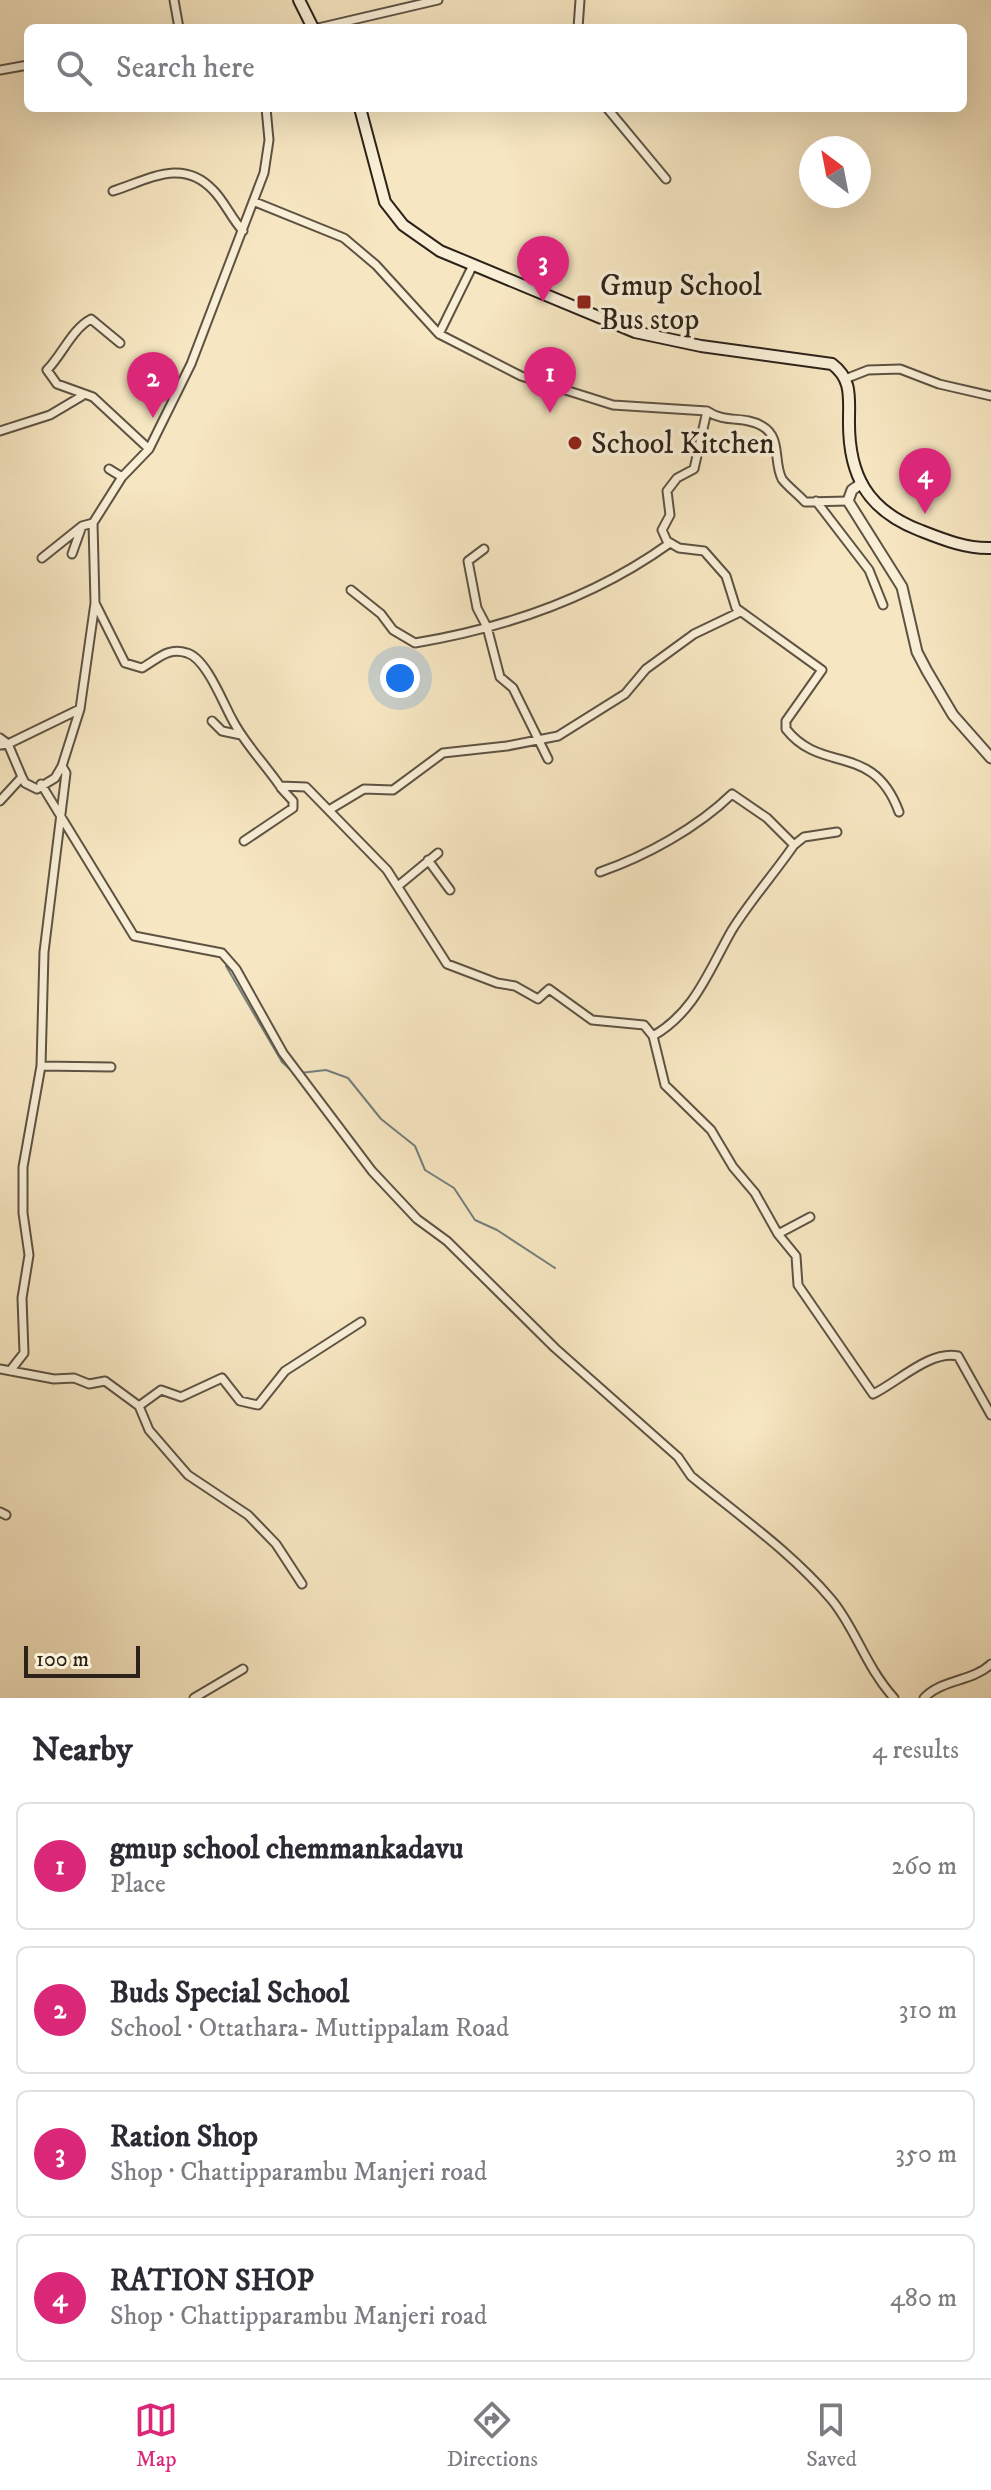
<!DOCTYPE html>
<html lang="en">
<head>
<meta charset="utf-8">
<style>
  :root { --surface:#fff; --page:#f7f7f7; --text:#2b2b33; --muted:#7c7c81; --line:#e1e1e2; --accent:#db2777 }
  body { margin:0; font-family:"IM FELL DW Pica",serif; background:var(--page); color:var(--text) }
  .compass { position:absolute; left:799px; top:136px; width:72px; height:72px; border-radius:50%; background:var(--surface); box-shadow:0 8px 32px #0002; rotate:328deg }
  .scale { position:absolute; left:24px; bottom:20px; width:116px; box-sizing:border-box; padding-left:8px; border:4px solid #2c2219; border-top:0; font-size:22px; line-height:28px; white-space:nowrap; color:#2c2219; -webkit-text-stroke:6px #f9efd7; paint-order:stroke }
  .you { position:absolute; left:400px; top:678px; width:28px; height:28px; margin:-20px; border:6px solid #fff; border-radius:50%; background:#1a73e8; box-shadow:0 0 0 12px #1a73e833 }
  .badge { display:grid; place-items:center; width:52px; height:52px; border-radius:50%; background:var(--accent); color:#fff; font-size:26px; font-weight:700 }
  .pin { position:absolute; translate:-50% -66px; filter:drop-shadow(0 2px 4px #0008) }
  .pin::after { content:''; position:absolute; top:42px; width:28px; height:24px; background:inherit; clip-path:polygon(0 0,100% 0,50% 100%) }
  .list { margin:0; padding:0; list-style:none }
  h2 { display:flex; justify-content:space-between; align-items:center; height:104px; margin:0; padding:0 32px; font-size:34px }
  h2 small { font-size:26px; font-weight:400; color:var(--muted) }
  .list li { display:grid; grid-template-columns:52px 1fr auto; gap:24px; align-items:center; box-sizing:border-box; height:128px; margin:0 16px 16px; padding:0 16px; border:2px solid var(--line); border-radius:12px }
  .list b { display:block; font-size:30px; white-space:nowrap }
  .list p { margin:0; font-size:26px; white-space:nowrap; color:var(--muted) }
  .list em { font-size:26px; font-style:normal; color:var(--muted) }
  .icon { flex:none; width:44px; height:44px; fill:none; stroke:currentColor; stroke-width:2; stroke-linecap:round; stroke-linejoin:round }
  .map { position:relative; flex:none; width:991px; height:1698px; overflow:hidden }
  .search { position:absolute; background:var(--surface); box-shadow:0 8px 32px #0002; left:24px; right:24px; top:24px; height:88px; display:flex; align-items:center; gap:20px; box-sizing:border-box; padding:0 28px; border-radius:12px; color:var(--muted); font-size:30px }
  .sheet { height:680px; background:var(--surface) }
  nav { display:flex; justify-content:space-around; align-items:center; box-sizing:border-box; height:112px; border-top:2px solid var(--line); background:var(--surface); font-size:22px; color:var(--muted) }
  nav a { display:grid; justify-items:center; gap:4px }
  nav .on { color:var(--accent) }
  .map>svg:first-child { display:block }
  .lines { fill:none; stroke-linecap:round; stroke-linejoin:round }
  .stream { stroke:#737f7c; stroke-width:2 }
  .minor-casing { stroke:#5e5343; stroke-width:11 }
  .tertiary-casing { stroke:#5e5343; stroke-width:13 }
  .secondary-casing { stroke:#2c2219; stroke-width:14 }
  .minor { stroke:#f9efd7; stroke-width:7 }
  .tertiary { stroke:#f9efd7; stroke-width:9 }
  .secondary { stroke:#f9efd7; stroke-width:10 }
  .poi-dot { fill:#8f2418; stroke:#f9efd7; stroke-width:3 }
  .labels { text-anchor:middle; stroke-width:7; stroke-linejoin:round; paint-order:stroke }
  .poi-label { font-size:30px; fill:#2c2219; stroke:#f9efd7; text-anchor:start }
</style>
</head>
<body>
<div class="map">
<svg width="991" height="1698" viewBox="0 0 991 1698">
  <rect width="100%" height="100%" fill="#f6e6c1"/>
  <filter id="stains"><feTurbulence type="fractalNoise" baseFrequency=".0025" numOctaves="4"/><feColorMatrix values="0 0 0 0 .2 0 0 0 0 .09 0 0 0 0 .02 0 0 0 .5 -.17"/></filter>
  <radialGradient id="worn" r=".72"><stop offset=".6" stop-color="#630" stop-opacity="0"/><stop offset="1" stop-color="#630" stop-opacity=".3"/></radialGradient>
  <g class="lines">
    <path class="stream" d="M226,966L282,1062L293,1072
      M300,1073L326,1070L348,1078L381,1119L415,1146L425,1170L454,1188L475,1220L497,1230L555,1268"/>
    <defs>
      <path id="minor" d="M174,0L179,28
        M318,28L438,0
        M578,28L580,0
        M0,70L28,65
        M607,108L666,179
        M113,191C148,180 182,157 213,190C225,202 231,218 243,231
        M255,202L344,238L376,265L439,334L521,376L613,405L707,411
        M439,334L473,265
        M120,343L91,319C72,329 62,355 47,370L57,384L93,397L149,449
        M845,379L868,370L900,369L939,384L991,396
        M707,411L694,469L677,478L667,491L670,515L662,530L667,541L679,548L704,551L726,576L736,608L822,670L786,721V729C822,775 873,741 899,812
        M707,411C726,424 743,415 762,426C782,437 773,462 782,479C787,486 799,495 805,502L848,501
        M0,431L50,415L82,396
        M109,469L122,477
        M816,501L869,570L883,605
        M484,549L468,561L477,608L487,627L500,677L513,688L548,759
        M72,554L82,526
        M42,558L82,526L93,523
        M351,590L381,614L393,630L415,643C505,628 595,597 670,543
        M95,603L125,663L142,668C159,658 168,647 187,653C206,658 223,703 232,719C244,743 265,764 280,786L306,787L387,870L447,964L497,983L515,986L538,999L549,989L592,1020L644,1025L653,1036L665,1085L711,1130L733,1167L755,1193L778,1234L796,1256L798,1285L873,1394C898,1382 930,1350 958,1356L991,1415
        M212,721L222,731L241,735
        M0,738L8,744L0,745
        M22,777L25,783L37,789L55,778L62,766
        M41,784L134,936L222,953L236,969L283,1053L372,1171L417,1219L447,1241L555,1348L678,1457L691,1476C738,1515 791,1552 831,1599C855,1627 865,1666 894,1698
        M0,801L22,777L8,744L80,709
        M329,810L364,789L393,790L443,753L507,746L558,736L625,694L646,669L694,634L740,612
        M244,841L293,808V801L281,788
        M428,860L450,890
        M600,872C646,856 697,828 732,794L767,818L794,845L804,837L837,832
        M398,886L438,853
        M653,1036C695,1012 709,970 732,930C750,901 774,874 794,845
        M41,1066L111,1067
        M778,1234L810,1217
        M0,1369L54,1379L74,1378L89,1384L105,1381L139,1406L149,1430L188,1475L248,1515L276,1544L302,1584
        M10,1371L24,1353L22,1298L29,1255L23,1213V1167L41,1066L44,952L66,773L62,766L80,709L95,603L93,523L122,477L149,449L191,364L264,173L269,140L266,108
        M139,1406L161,1390L181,1397L222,1378L240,1401L258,1405L285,1371L361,1322
        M0,1512L6,1515
        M194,1698L243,1669
        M924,1698C942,1679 972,1682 991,1664"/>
      <path id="tertiary" d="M862,483L852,490L848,501L902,587L917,652L927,671L953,715L991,758"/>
      <path id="secondary" d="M299,0L313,28
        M360,108L385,202L403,225L440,251L635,332L701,346L832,364C852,379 849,397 849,419C848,476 868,510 919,530C942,539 966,549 991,548"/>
    </defs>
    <use href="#minor" class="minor-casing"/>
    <use href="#tertiary" class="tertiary-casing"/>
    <use href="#secondary" class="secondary-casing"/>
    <use href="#minor" class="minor"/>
    <use href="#tertiary" class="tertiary"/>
    <use href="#secondary" class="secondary"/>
  </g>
  <g class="poi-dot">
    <rect x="576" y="294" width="16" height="16" rx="4"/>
    <circle cx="575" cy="443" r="8"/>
  </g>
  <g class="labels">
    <g class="poi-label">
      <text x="600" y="295">Gmup School<tspan x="600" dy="34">Bus stop</tspan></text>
      <text x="591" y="453">School Kitchen</text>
    </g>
  </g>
  <rect width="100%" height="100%" filter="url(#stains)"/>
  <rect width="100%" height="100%" fill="url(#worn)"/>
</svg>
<svg class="compass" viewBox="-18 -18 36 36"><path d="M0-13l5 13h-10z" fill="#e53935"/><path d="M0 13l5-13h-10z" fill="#7c7c81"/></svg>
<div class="scale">100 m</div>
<div class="you"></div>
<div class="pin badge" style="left:550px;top:413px">1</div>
<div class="pin badge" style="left:153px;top:418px">2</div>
<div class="pin badge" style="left:543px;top:302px">3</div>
<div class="pin badge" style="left:925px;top:514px">4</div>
<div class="search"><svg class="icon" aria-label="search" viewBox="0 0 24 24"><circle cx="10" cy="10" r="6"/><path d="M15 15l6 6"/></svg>Search here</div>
</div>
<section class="sheet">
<h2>Nearby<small>4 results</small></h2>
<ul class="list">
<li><span class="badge">1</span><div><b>gmup school chemmankadavu</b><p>Place</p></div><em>260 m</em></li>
<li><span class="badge">2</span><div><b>Buds Special School</b><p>School · Ottathara- Muttippalam Road</p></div><em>310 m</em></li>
<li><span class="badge">3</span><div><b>Ration Shop</b><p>Shop · Chattipparambu Manjeri road</p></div><em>350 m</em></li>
<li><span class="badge">4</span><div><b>RATION SHOP</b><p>Shop · Chattipparambu Manjeri road</p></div><em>480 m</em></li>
</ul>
</section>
<nav>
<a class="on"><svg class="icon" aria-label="map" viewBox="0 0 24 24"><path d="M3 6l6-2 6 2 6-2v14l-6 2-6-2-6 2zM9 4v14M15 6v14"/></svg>Map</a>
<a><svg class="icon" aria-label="directions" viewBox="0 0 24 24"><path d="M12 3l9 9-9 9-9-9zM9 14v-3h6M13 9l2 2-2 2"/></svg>Directions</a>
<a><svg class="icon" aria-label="saved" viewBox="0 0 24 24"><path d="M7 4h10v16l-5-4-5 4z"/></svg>Saved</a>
</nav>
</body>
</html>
